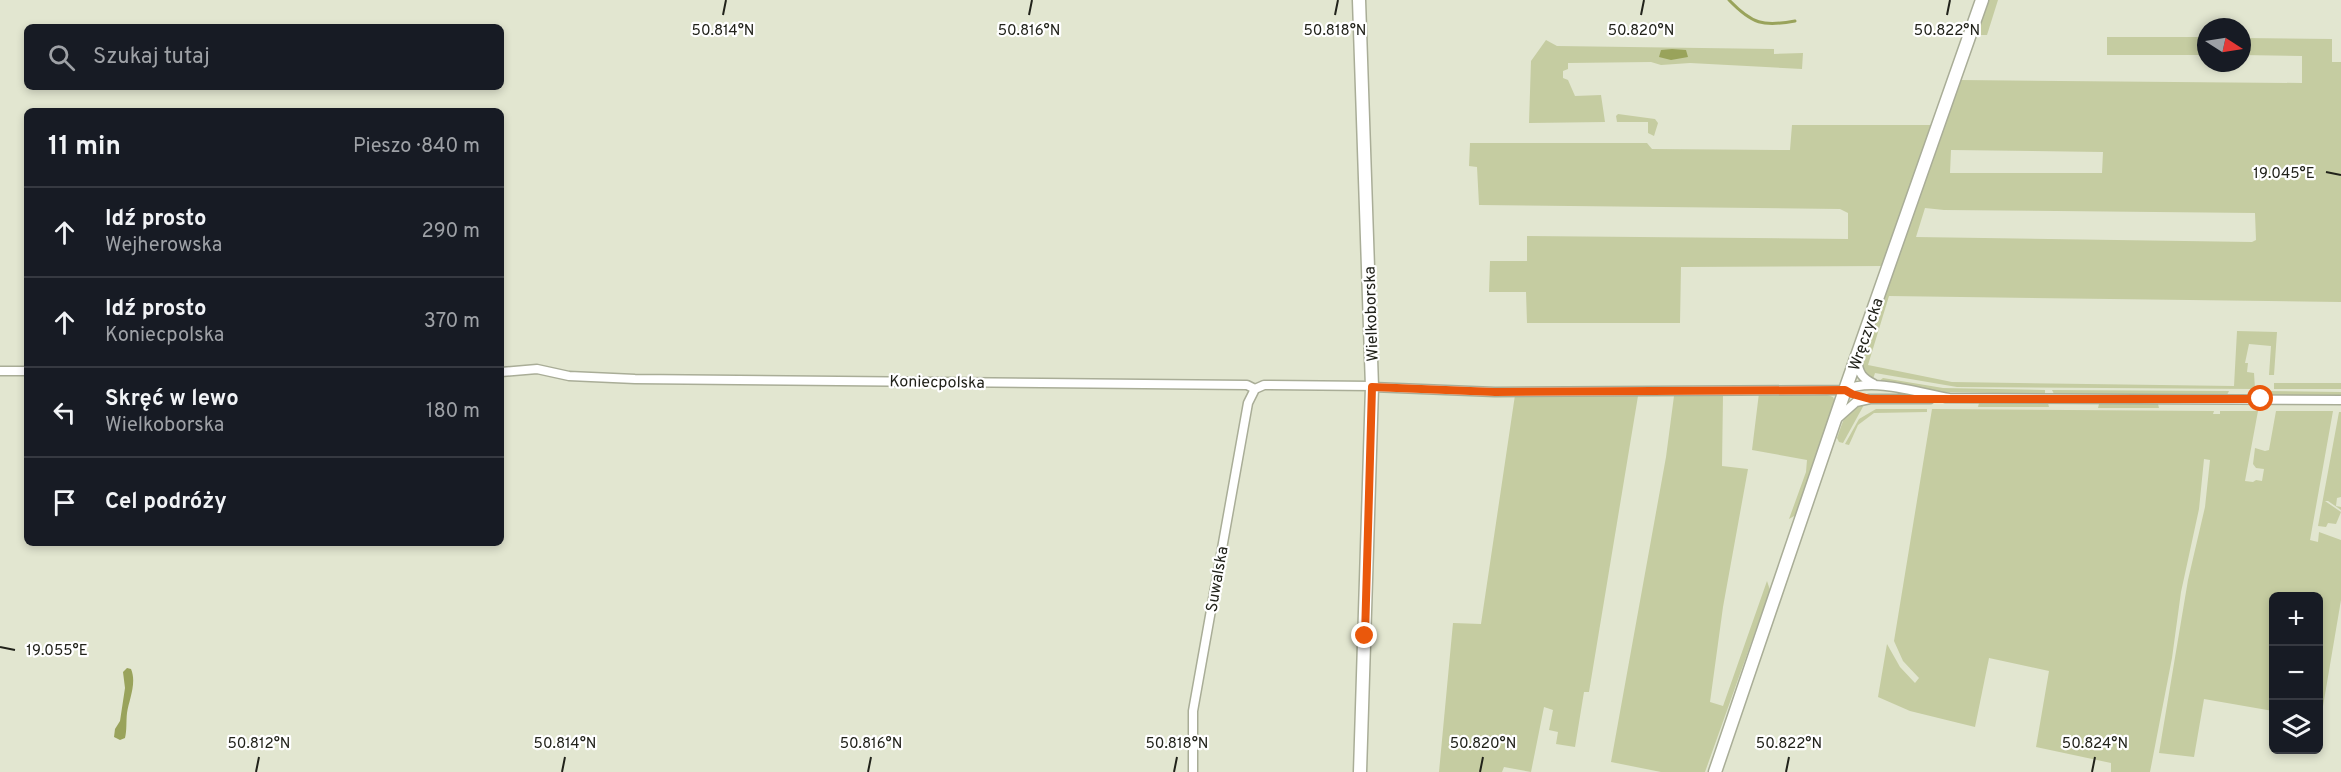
<!DOCTYPE html>
<html lang="pl">
<head>
<meta charset="utf-8">
<style>
  :root { --surface:#171b24; --page:#20242c; --text:#f1f3f6; --muted:#9ea1a6; --line:#363941 }
  body { margin:0; font-family:Overpass,sans-serif; background:var(--page); color:var(--text) }
  .controls { position:absolute; right:18px; bottom:18px; display:grid; overflow:hidden; border-radius:9px; box-shadow:0 3px 9px #0003 }
  .controls button { width:54px; height:54px; display:grid; place-items:center; padding:0; border:0; border-bottom:2px solid var(--line); background:var(--surface); color:var(--text); font:30px sans-serif }
  .compass { position:absolute; left:2197px; top:18px; width:54px; height:54px; border-radius:50%; background:var(--surface); box-shadow:0 3px 9px #0003; rotate:102deg }
  .stop { position:absolute; width:18px; height:18px; margin:-14px; border:4px solid #ea580c; border-radius:50%; background:#fff }
  .stop.end { background:#ea580c; border-color:#fff; box-shadow:0 2px 6px #0008 }
  .list { margin:0; padding:0; list-style:none }
  h2 { display:flex; justify-content:space-between; align-items:center; height:78px; margin:0; padding:0 24px; font-size:26px }
  h2 small { font-size:20px; font-weight:400; color:var(--muted) }
  .list li { display:grid; grid-template-columns:39px 1fr auto; gap:18px; align-items:center; box-sizing:border-box; height:90px; padding:0 24px; border-top:2px solid var(--line) }
  .list b { display:block; font-size:22px; white-space:nowrap }
  .list p { margin:0; font-size:20px; white-space:nowrap; color:var(--muted) }
  .list em { font-size:20px; font-style:normal; color:var(--muted) }
  .icon { flex:none; width:33px; height:33px; fill:none; stroke:currentColor; stroke-width:2; stroke-linecap:round; stroke-linejoin:round }
  .map { position:relative; flex:none; width:2341px; height:772px; overflow:hidden }
  .search { position:absolute; background:var(--surface); box-shadow:0 3px 9px #0003; left:24px; top:24px; width:480px; height:66px; display:flex; align-items:center; gap:15px; box-sizing:border-box; padding:0 21px; border-radius:9px; color:var(--muted); font-size:22px }
  .panel { position:absolute; background:var(--surface); box-shadow:0 3px 9px #0003; left:24px; top:108px; width:480px; height:438px; border-radius:9px }
  .map>svg:first-child { display:block }
  .green { fill:#c5cca1; fill-rule:evenodd }
  .water { fill:#99a35b }
  .lines { fill:none; stroke-linecap:round; stroke-linejoin:round }
  .stream { stroke:#99a35b; stroke-width:3 }
  .street-casing { stroke:#a9ad97; stroke-width:11 }
  .secondary-casing { stroke:#a9ad97; stroke-width:15 }
  .street { stroke:#fff; stroke-width:8 }
  .secondary { stroke:#fff; stroke-width:12 }
  .route { stroke:#ea580c; stroke-width:8 }
  .ticks { fill:none; stroke:#21221a; stroke-width:2 }
  .labels { text-anchor:middle; stroke-width:4.5; stroke-linejoin:round; paint-order:stroke }
  .street-label { font-size:16px; fill:#21221a; stroke:#fff }
  .ticks-label { font-size:15px; text-anchor:middle; fill:#21221a; stroke:#fff; stroke-width:4.5; stroke-linejoin:round; paint-order:stroke }
</style>
</head>
<body>
<div class="map">
<svg width="2341" height="772" viewBox="0 0 2341 772">
  <rect width="100%" height="100%" fill="#e2e6d0"/>
  <path class="green" d="M1987,0H1998L1987,35H1975Z
    M2107,37H2206V55H2107Z
    M2242,38L2332,39V62H2341V302L1889,296L1868,365L1952,382L2234,386L2237,331L2277,332L2274,375H2269L2271,346L2249,344L2245,363H2248L2247,372L2254,373L2255,389L1957,387L1875,373L1873,379L1866,378L1861,363L1959,80L2302,83V56L2242,55ZM1951,150L2103,152L2102,173H1950ZM1925,208L1944,210L2255,213L2256,240L2252,242L1916,237Z
    M1546,40L1557,46L1774,49V54L1803,53L1802,69L1690,63L1661,65L1651,62L1568,63V69L1563,71V78L1568,80L1575,96L1601,95L1605,122L1529,123L1531,61Z
    M1618,114L1655,119L1658,123L1654,136L1648,133V122H1617L1616,116Z
    M1792,125H1934L1885,266L1681,267L1680,323H1527L1526,292H1489L1490,261H1527V236L1848,239V213L1840,209L1479,205L1477,167L1469,166L1470,143H1647L1652,149L1790,150Z
    M1883,378L1943,388L2045,390V394L1942,392L1879,381Z
    M2274,383H2341V389H2274Z
    M2052,390L2229,391L2227,395L2054,394Z
    M2264,391L2341,392V395H2266Z
    M1759,393L1825,394L1833,397L1835,401L1796,515L1789,519L1806,472L1807,460L1752,450Z
    M1515,395L1638,396L1589,692H1584L1575,747L1556,744L1558,732L1549,730L1553,710L1544,707L1531,772L1504,767L1502,772H1439L1453,623L1481,624Z
    M1723,395L1722,466L1748,469L1723,607L1710,702L1723,706L1767,581L1770,590L1705,772H1661L1611,762L1666,457L1674,396Z
    M1865,403L1843,443L1839,442L1837,438C1845,417 1843,412 1865,403Z
    M1979,403H2048L2049,407H1978Z
    M2099,404H2158L2159,408H2098Z
    M1876,409H1927V412L1874,413L1858,425L1849,445L1845,444L1859,419Z
    M1932,409L2214,411L2213,414H2220V411H2258L2245,481L2253,482L2256,480L2262,481L2264,469L2256,468L2253,464L2255,448L2265,451L2269,450L2276,411H2333L2310,540L2318,542L2319,532L2341,540V600L2321,718H2318V596H2274L2273,711L2204,699L2194,757L2159,753L2188,580L2205,507L2210,460L2204,459L2199,509L2181,592L2172,658L2150,772H2111V763L2036,747L2049,671L1989,658L1975,727L1910,711L1878,697L1887,644L1900,667L1915,683L1919,678L1903,661L1894,641Z
    M2339,412H2341V497L2337,498L2336,506L2341,507V510L2328,501H2325L2341,512L2336,524L2328,523L2326,527L2318,526Z"/>
  <path class="water" d="M1672,49L1686,50L1688,57L1671,60L1659,57L1661,50Z
    M127,668L131,669C137,683 129,700 127,713C126,722 127,730 125,738L120,740L114,737L115,729L120,721L125,688L123,672Z"/>
  <g class="lines">
    <path class="stream" d="M1729,0C1752,24 1763,27 1795,21"/>
    <defs>
      <path id="street" d="M1857,360C1859,374 1862,378 1874,384
        M0,371H27
        M501,372L537,369L569,376L635,379L1247,385L1255,389L1264,385L1372,386
        M1372,387L1495,392L1845,390C1872,377 1920,393 1949,398
        M1945,398L2341,400
        M1838,418L1856,402L1870,399H1930
        M1193,772V711L1248,403L1255,389"/>
      <path id="secondary" d="M1359,0L1372,387L1360,772
        M1715,772L1845,390L1982,0"/>
    </defs>
    <use href="#street" class="street-casing"/>
    <use href="#secondary" class="secondary-casing"/>
    <use href="#street" class="street"/>
    <use href="#secondary" class="secondary"/>
  </g>
  <g class="lines">
    <path class="route" d="M1365,636L1372,387L1495,392L1845,390L1852,394L1870,399H2261"/>
  </g>
  <path class="ticks" d="M723,15L726,0M1029,15L1032,0M1335,15L1338,0M1641,15L1644,0M1947,15L1950,0M2326,172L2341,175M0,647L15,650M256,772L259,757M562,772L565,757M868,772L871,757M1174,772L1177,757M1480,772L1483,757M1786,772L1789,757M2092,772L2095,757"/>
  <g class="labels">
    <g class="street-label">
      <text transform="translate(1370 314) rotate(-92)" y="6">Wielkoborska</text>
      <text transform="translate(1865 334) rotate(-71)" y="6">Wręczycka</text>
      <text transform="translate(937 381) rotate(1)" y="6">Koniecpolska</text>
      <text transform="translate(1216 579) rotate(-80)" y="6">Suwalska</text>
    </g>
  </g>
  <g class="ticks-label">
    <text x="723" y="35">50.814°N</text>
    <text x="1029" y="35">50.816°N</text>
    <text x="1335" y="35">50.818°N</text>
    <text x="1641" y="35">50.820°N</text>
    <text x="1947" y="35">50.822°N</text>
    <text x="2284" y="178">19.045°E</text>
    <text x="57" y="655">19.055°E</text>
    <text x="1177" y="748">50.818°N</text>
    <text x="1483" y="748">50.820°N</text>
    <text x="1789" y="748">50.822°N</text>
    <text x="2095" y="748">50.824°N</text>
    <text x="259" y="748">50.812°N</text>
    <text x="565" y="748">50.814°N</text>
    <text x="871" y="748">50.816°N</text>
  </g>
</svg>
<div class="controls">
<button>+</button>
<button>−</button>
<button><svg class="icon" aria-label="layers" viewBox="0 0 24 24"><path d="M12 4l9 5-9 5-9-5zM3 14l9 5 9-5"/></svg></button>
</div>
<svg class="compass" viewBox="-18 -18 36 36"><path d="M0-13l5 13h-10z" fill="#e53935"/><path d="M0 13l5-13h-10z" fill="#9ea1a6"/></svg>
<div class="stop" style="left:2261px;top:399px"></div>
<div class="stop end" style="left:1365px;top:636px"></div>
<div class="search"><svg class="icon" aria-label="search" viewBox="0 0 24 24"><circle cx="10" cy="10" r="6"/><path d="M15 15l6 6"/></svg>Szukaj tutaj</div>
<section class="panel">
<h2>11 min<small>Pieszo · 840 m</small></h2>
<ul class="list">
<li><svg class="icon" aria-label="ahead" viewBox="0 0 24 24"><path d="M12 20V5M6 11l6-6 6 6"/></svg><div><b>Idź prosto</b><p>Wejherowska</p></div><em>290 m</em></li>
<li><svg class="icon" aria-label="ahead" viewBox="0 0 24 24"><path d="M12 20V5M6 11l6-6 6 6"/></svg><div><b>Idź prosto</b><p>Koniecpolska</p></div><em>370 m</em></li>
<li><svg class="icon" aria-label="left" viewBox="0 0 24 24"><path d="M17 20v-9H6M10 6l-5 5 5 5"/></svg><div><b>Skręć w lewo</b><p>Wielkoborska</p></div><em>180 m</em></li>
<li><svg class="icon" aria-label="arrive" viewBox="0 0 24 24"><path d="M6 21V4h12l-3 4 3 4H6"/></svg><div><b>Cel podróży</b></div></li>
</ul>
</section>
</div>
</body>
</html>
